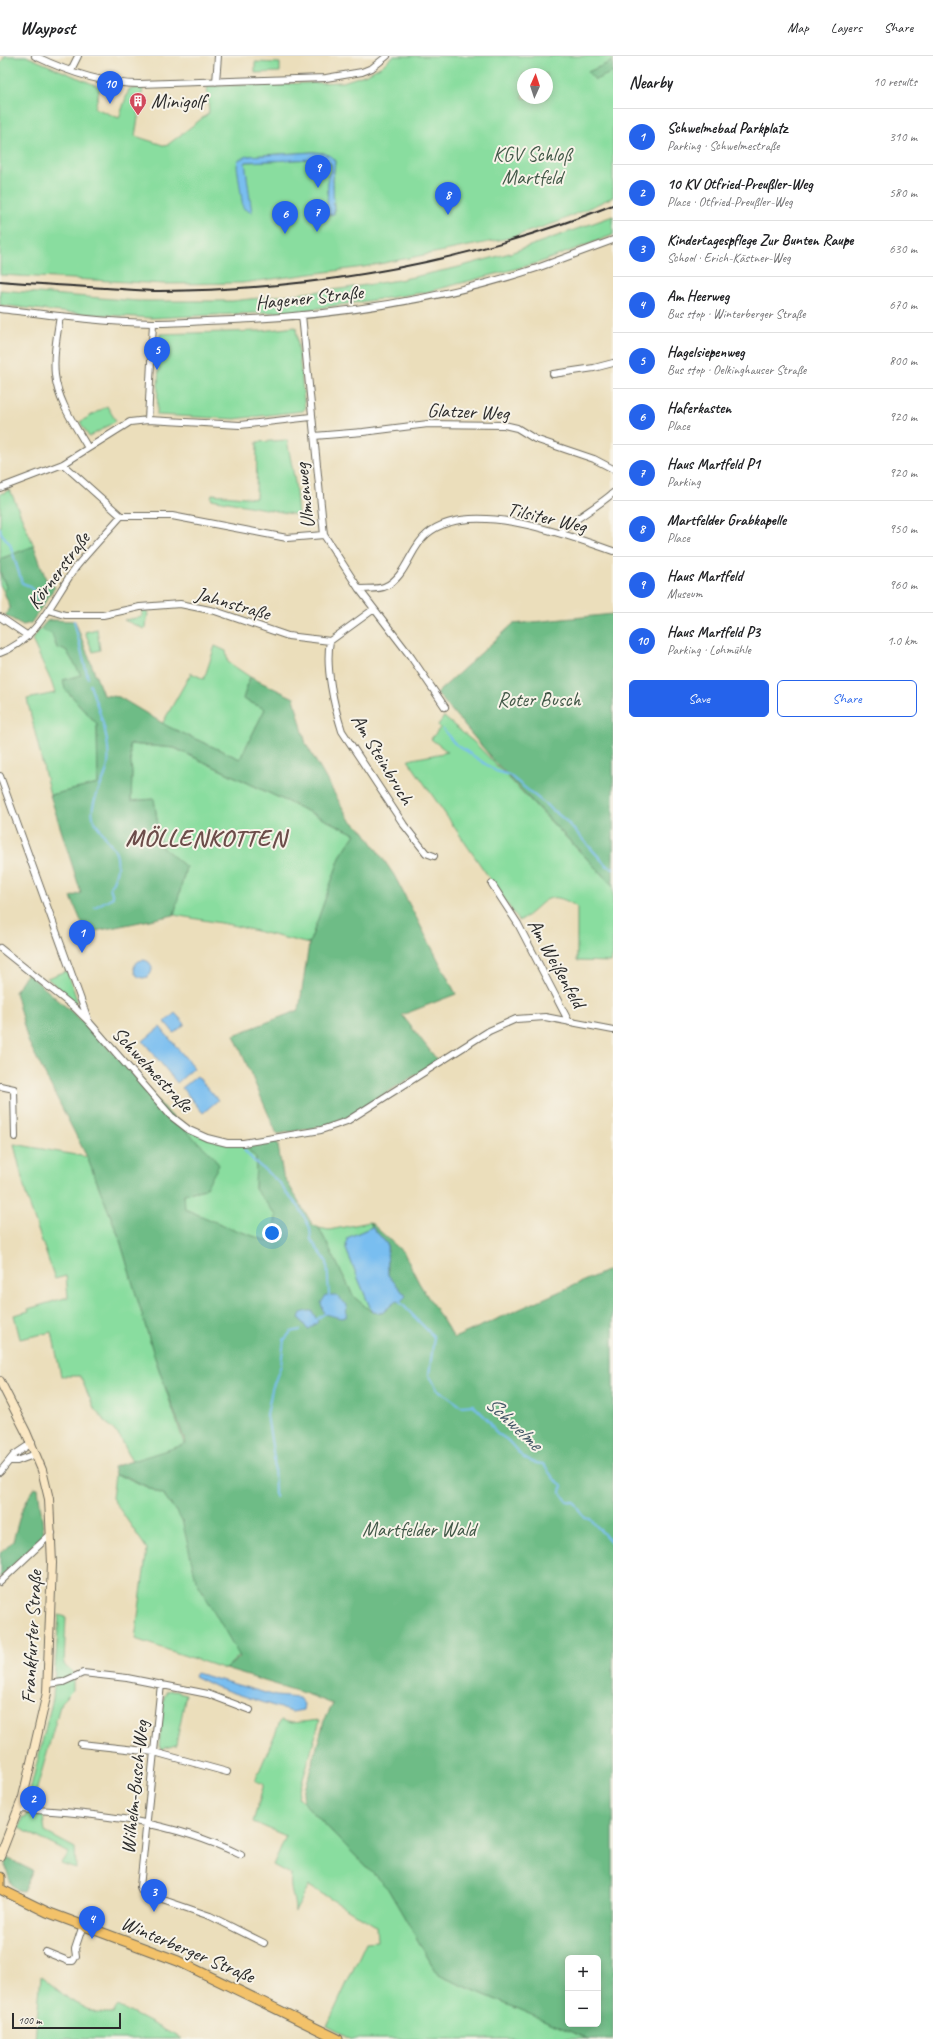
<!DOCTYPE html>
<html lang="en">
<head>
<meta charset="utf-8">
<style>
  :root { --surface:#fff; --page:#f2f2f2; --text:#202124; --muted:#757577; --line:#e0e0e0; --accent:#2563eb }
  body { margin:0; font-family:Caveat,sans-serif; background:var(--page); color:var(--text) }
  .controls { position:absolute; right:12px; bottom:12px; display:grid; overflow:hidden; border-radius:6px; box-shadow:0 2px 10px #0003 }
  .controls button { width:36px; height:36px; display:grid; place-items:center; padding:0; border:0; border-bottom:1px solid var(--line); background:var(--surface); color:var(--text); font:20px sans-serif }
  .compass { position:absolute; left:517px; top:12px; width:36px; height:36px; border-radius:50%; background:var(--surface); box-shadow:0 2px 10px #0003; rotate:3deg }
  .scale { position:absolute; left:12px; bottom:10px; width:109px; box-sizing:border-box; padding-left:4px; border:2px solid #2b2b2b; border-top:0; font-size:11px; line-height:14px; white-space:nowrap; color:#2b2b2b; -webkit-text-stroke:3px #f7f3e8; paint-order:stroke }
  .you { position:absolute; left:272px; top:1177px; width:14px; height:14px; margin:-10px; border:3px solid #fff; border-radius:50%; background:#1a73e8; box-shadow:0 0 0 6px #1a73e833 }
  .badge { display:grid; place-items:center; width:26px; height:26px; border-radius:50%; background:var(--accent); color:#fff; font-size:13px; font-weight:700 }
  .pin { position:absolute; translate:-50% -33px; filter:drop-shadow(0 1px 2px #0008) }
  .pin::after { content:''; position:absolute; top:21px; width:14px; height:12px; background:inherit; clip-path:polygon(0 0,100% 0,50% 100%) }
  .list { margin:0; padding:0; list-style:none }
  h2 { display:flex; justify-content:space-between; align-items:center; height:52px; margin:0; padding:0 16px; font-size:17px }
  h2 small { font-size:13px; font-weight:400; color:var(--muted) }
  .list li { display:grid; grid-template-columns:26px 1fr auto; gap:12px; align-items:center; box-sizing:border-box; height:56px; padding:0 16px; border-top:1px solid var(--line) }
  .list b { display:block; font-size:15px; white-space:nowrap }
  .list p { margin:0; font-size:13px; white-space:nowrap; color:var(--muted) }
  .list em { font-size:13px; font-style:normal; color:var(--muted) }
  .actions { display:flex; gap:8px; padding:12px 16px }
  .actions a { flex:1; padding:9px 0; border:1px solid var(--accent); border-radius:6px; text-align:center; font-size:14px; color:var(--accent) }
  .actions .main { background:var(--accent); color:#fff }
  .map { position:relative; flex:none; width:613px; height:1983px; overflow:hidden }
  header { display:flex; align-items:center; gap:24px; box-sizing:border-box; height:56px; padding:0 20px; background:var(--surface); border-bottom:1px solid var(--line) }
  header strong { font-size:19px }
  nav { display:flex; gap:22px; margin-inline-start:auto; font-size:14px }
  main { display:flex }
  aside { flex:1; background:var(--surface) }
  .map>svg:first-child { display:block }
  .green { fill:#89dd9f; stroke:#5a8465; fill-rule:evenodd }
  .forest { fill:#6ebc86; stroke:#4c7458; fill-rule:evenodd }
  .water { fill:#79bef0; stroke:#52748e }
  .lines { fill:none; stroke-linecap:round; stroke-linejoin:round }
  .stream { stroke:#79bef0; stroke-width:2 }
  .street-casing { stroke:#6e6a5d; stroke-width:8 }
  .secondary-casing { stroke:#6e6a5d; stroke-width:10 }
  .primary-casing { stroke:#6e6a5d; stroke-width:11 }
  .street { stroke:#fff; stroke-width:6 }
  .secondary { stroke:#fae7c3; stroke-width:8 }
  .primary { stroke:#f3c26a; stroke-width:9 }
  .rail { stroke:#2b2b2b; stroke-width:2 }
  .labels { text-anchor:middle; stroke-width:4; stroke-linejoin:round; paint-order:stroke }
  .poi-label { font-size:20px; fill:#2b2b2b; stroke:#f7f3e8; text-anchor:start }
  .park-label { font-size:20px; fill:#425848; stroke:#f7f3e8 }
  .street-label { font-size:20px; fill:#2b2b2b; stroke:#f7f3e8 }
  .water-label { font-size:21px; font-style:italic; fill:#425766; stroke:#f7f3e8 }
  .district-label { font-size:24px; font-weight:bold; letter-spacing:1px; fill:#6c4d4a; stroke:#f7f3e8 }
</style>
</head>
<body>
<header>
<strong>Waypost</strong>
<nav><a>Map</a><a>Layers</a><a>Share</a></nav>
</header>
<main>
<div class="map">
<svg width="613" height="1983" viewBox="0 0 613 1983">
  <rect width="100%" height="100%" fill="#f7f3e8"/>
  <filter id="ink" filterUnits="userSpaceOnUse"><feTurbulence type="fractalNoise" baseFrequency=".025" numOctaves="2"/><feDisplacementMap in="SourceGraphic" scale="8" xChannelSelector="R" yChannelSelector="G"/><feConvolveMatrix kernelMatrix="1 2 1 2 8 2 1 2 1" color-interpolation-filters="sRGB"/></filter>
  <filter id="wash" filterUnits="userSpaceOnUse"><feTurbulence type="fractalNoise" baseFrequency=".012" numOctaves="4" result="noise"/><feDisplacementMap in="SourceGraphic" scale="16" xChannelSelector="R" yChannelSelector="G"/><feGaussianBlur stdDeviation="0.9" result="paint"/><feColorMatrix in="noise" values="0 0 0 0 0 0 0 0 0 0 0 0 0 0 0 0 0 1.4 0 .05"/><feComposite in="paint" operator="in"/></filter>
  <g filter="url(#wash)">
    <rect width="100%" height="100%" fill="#ebdebb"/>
    <path class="green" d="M5,0H26L100,31L95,52L119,62L129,33L143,32L135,80L166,90L209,57L207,30L343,26L367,18L382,10L393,0H613V5L588,16H613V141L558,166L509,182L364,211L242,227L165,228L0,219V8ZM523,18H547V42H523ZM313,96L324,97L335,105L333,124L334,158L330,116L332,111L329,106L314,103L245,106L247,100Z
      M255,6L280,7V16L255,17Z
      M613,160V179L538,207L427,236L300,255L152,262L61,256L0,249V234L138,245H232L340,233L399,224L455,212L510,197Z
      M296,271L305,353L303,355L235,363L157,359L160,278L260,275Z
      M107,350L116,365L89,381L80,366Z
      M287,384L295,426L298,459L211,443L212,438L256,442L257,386Z
      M10,434L34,490L0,503V438Z
      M0,516L7,533L4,536L0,528Z
      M145,554L148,556L146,572L144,573L124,564L142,561V555Z
      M40,573L52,578L57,592L66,594L81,619L63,624L65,633L97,668L98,728L50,739L27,643L55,637L51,625L32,584Z
      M97,573L100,594L93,596L85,576Z
      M215,590L226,595L228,606L250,621L243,643L265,653L240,703L162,668L191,617L204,623Z
      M444,661L475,687L613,830V898L611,906L577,905V851C544,829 545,851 519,865L408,704L448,696L431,683L440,672L438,669Z
      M129,688L174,692L355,778L341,799L309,888L232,869L174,859L186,811L161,790L154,743L131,745L132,717Z
      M67,915L77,944L75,947L47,922Z
      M183,1072L244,1089L256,1102L255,1133L276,1159L273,1187L230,1172L184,1153V1138L205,1133Z
      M14,1088L87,1101L119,1181L155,1302L185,1390L132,1405L120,1381L95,1354L80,1320H61L52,1276L20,1283L14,1259L29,1255L28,1253L68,1241L66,1220L55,1223L26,1139Z
      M370,1166L372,1171L347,1182L346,1193L372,1256L354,1241L319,1172L329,1174Z
      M115,1419L127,1422L164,1439L182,1464L241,1598L225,1613L135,1583L147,1493L112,1442Z
      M59,1559L66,1561L64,1608L67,1612L73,1616V1634L61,1646L31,1754L34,1758L43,1759L45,1776L75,1792L76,1813L61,1808L69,1797L19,1772L22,1762H26L28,1743L53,1642Z
      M172,1634L186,1638L176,1689L162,1693L159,1690L164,1641L167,1635Z
      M281,1664L292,1667L320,1664L298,1741L388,1833L438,1919L588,1983H352L327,1970L366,1886L377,1885L376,1870L309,1830L295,1856C295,1841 289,1836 291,1819L273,1809L286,1780L253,1766L264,1728L255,1725Z
      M41,1920L70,1944L96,1957H113L118,1950L182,1983H35Z"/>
    <path class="forest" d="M613,5V16L595,24L588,16Z
      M34,490L47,526L55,531L31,567L23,569L5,559L10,551L4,536L7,532L0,516V503Z
      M613,558V830L495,706L437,637L513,568Z
      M51,564L75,565L103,639L119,641L169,671L240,703L265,653L243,643L250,621L294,642L306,688L349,763L364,775L394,819L456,938L402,959L438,1005L346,1062L320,1071L277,1078L234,979L299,954L309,888L341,799L355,778L175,692L129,688L132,717L131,745L154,743L161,790L186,811L174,859L86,877L71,841L81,837L50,739L98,728L97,668L65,633L63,624L81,619L66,594L57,592L52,578L40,573L47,565Z
      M27,917L88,970L183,1072L213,1100L219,1109L205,1133L184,1138L185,1153L230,1172L273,1187L276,1159L255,1133L256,1102L244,1089L277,1084L283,1119L312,1168L319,1172L354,1241L372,1256L382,1257L396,1245L406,1240L388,1219L387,1188L372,1171L370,1166L404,1197L419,1227L454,1282L613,1212L612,1189H613V1983H588L438,1919L388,1833L302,1745L324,1665L333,1648L307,1638L225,1613L240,1601L196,1524L182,1464L164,1439L127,1421L115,1419L113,1411L186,1388L155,1302L119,1181L87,1101L28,985L15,936ZM568,1902H598V1968H568Z
      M34,1431L38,1432L44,1478L0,1522V1498L13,1485L21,1456Z
      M7,1802L33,1815L23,1836C20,1835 16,1833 14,1831C9,1826 4,1809 7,1802Z"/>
    <path class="water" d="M313,96C323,97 329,97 335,105L333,124L334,158L327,159L328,120L331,114V108L324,104L314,103L245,106L252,157L243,152L237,110L238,104L247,100Z
      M134 913a9 9 0 1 1 18 0a9 9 0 1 1-18 0Z
      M175,957L185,968L174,977L165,966Z
      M160,971L194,1012L177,1027L143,985Z
      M197,1020L218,1044L203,1057L182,1032Z
      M372,1171L387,1188L388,1219L406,1240L400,1246L396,1245L382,1257L372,1256L346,1193L347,1182Z
      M326,1239H336L347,1249L346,1261L341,1262L324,1258L321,1247Z
      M308,1255H312L318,1266L308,1274L299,1262L301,1257Z
      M196,1617L276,1640L299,1642L304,1648L303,1654L292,1656L216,1631L194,1620Z"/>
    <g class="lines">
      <path class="stream" d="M0,472L1,477L10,488L22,527L30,530L43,549
        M74,565L88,622
        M90,629C98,653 111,682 108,709C106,723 89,747 93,761C95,769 100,772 104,779C107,784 111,788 114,793C121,805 116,821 110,831L113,841L95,851
        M443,673L454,687L496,715L509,719L565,764L607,810L613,812
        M244,1094L254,1105L280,1127L286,1137L299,1151L310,1172L311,1184L327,1206L329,1239
        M400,1246L434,1281L429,1319L437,1333L461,1350L473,1349L489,1365L497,1378C516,1384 516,1407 543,1408L554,1423L562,1429L561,1437L567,1445L574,1446L585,1462L590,1463L613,1488
        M316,1264L324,1258
        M275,1440L274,1402L267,1359L272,1333L281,1309L284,1284L291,1276L300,1274"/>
    </g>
  </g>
  <g filter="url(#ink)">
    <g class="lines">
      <defs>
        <path id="street" d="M35,0C68,16 102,28 139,28L326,22L362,16L372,12L387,0
          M71,14L78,0
          M216,26L218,0
          M0,253C50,259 102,266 153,267C171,267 189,266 206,265C317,262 431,247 537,212C562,203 588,193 613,184
          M302,259L324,479L359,533L411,601L445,651
          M60,260C57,279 53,300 55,319C58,346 75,369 88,392
          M553,318L594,312L613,307
          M148,364L240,369L311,361
          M314,380L363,376L428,368L504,369L517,372L535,383L594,403L613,413
          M63,408L121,460H172L287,482L324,479
          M0,432L63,408L130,366L148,364L153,267
          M560,477C576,461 596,452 613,437
          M359,533C367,532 379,534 386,530C406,521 410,492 427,478C469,442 567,479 613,495
          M49,554L65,559H103L140,551L180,548L215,555L288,580L330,585L374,553
          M0,561L28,580
          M330,585C325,611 334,650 342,675L404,769L426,797L434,800
          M0,597C39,583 53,542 76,511C90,494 106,477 121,460
          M0,720L89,966L171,1060L189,1074L207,1082L227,1087H243L321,1074L347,1065L489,975L516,963L545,961L613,974
          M492,828L518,868L569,966
          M0,892L75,952L88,965
          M0,1030L14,1033L15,1081
          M11,1405H17L36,1398
          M0,1416L14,1399L32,1387
          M0,1526L52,1477
          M48,1628L63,1626L83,1617L127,1622L208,1638L250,1654
          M161,1628L140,1831L143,1837L210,1860L264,1887
          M81,1688L154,1696L227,1716
          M19,1753C96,1757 172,1765 241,1799
          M46,1896L68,1905H73L76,1900L75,1893L83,1869"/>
        <path id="secondary" d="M0,1325L26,1376L42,1414L49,1443L52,1507L47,1637L23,1741L0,1800"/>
        <path id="primary" d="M0,1821V1831
          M0,1833L47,1856L178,1905L338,1983"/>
      </defs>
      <use href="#street" class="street-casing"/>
      <use href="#secondary" class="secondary-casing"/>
      <use href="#primary" class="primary-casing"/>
      <use href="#street" class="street"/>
      <use href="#secondary" class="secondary"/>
      <use href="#primary" class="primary"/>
      <path class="rail" d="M0,225C35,228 71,230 106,232C124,233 142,235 160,235C315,234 469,206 613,149"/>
    </g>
  </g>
  <defs>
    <symbol id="building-pin" viewBox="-11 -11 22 30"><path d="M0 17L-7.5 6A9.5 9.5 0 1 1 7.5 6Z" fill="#d1495b" stroke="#f7f3e8"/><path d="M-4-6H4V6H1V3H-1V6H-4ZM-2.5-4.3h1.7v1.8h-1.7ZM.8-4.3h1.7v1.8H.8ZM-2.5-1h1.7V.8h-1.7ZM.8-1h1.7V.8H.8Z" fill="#fff"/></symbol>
  </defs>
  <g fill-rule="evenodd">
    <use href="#building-pin" x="128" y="35" width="20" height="27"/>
  </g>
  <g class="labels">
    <g class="poi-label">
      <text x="151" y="52">Minigolf</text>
    </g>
    <g class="park-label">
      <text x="532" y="105">KGV Schloß<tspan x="532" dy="23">Martfeld</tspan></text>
      <text x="539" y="650">Roter Busch</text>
      <text x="419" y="1480">Martfelder Wald</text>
    </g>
    <g class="street-label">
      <text transform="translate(309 241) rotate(-6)" y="7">Hagener Straße</text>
      <text transform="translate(468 355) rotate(2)" y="7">Glatzer Weg</text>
      <text transform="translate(304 440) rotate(-96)" y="7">Ulmenweg</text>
      <text transform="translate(547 461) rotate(13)" y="7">Tilsiter Weg</text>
      <text transform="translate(58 514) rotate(-53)" y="7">Körnerstraße</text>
      <text transform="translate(233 547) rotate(16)" y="7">Jahnstraße</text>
      <text transform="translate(383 703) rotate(59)" y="7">Am Steinbruch</text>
      <text transform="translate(557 907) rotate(61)" y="7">Am Weißenfeld</text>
      <text transform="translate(153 1013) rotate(47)" y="7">Schwelmestraße</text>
      <text transform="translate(31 1581) rotate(-87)" y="7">Frankfurter Straße</text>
      <text transform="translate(134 1731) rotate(-84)" y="7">Wilhelm-Busch-Weg</text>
      <text transform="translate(188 1893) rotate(23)" y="7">Winterberger Straße</text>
    </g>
    <g class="water-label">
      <text transform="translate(514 1367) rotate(43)" y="7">Schwelme</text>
    </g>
    <g class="district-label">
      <text x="206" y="790">MÖLLENKOTTEN</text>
    </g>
  </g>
</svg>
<div class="controls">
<button>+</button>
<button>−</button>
</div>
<svg class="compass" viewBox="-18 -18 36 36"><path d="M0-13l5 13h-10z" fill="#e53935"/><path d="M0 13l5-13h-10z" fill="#757577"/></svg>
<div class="scale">100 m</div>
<div class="you"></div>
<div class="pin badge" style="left:82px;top:897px">1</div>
<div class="pin badge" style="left:33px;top:1763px">2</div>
<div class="pin badge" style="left:154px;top:1856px">3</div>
<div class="pin badge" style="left:92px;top:1883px">4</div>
<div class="pin badge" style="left:157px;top:314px">5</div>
<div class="pin badge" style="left:285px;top:178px">6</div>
<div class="pin badge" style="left:317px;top:176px">7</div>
<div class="pin badge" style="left:448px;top:159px">8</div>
<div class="pin badge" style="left:318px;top:132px">9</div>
<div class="pin badge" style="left:110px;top:48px">10</div>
</div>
<aside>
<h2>Nearby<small>10 results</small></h2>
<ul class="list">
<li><span class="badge">1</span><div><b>Schwelmebad Parkplatz</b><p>Parking · Schwelmestraße</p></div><em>310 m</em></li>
<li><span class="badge">2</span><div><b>10 KV Otfried-Preußler-Weg</b><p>Place · Otfried-Preußler-Weg</p></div><em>580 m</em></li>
<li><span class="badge">3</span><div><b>Kindertagespflege Zur Bunten Raupe</b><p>School · Erich-Kästner-Weg</p></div><em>630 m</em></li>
<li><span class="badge">4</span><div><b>Am Heerweg</b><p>Bus stop · Winterberger Straße</p></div><em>670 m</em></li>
<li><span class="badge">5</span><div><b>Hagelsiepenweg</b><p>Bus stop · Oelkinghauser Straße</p></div><em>800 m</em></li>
<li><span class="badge">6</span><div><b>Haferkasten</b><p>Place</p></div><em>920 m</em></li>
<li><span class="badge">7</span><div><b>Haus Martfeld P1</b><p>Parking</p></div><em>920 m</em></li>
<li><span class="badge">8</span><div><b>Martfelder Grabkapelle</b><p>Place</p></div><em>950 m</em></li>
<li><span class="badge">9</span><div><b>Haus Martfeld</b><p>Museum</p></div><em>960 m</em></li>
<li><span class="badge">10</span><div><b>Haus Martfeld P3</b><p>Parking · Lohmühle</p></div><em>1.0 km</em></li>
</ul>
<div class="actions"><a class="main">Save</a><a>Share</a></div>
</aside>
</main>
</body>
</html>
